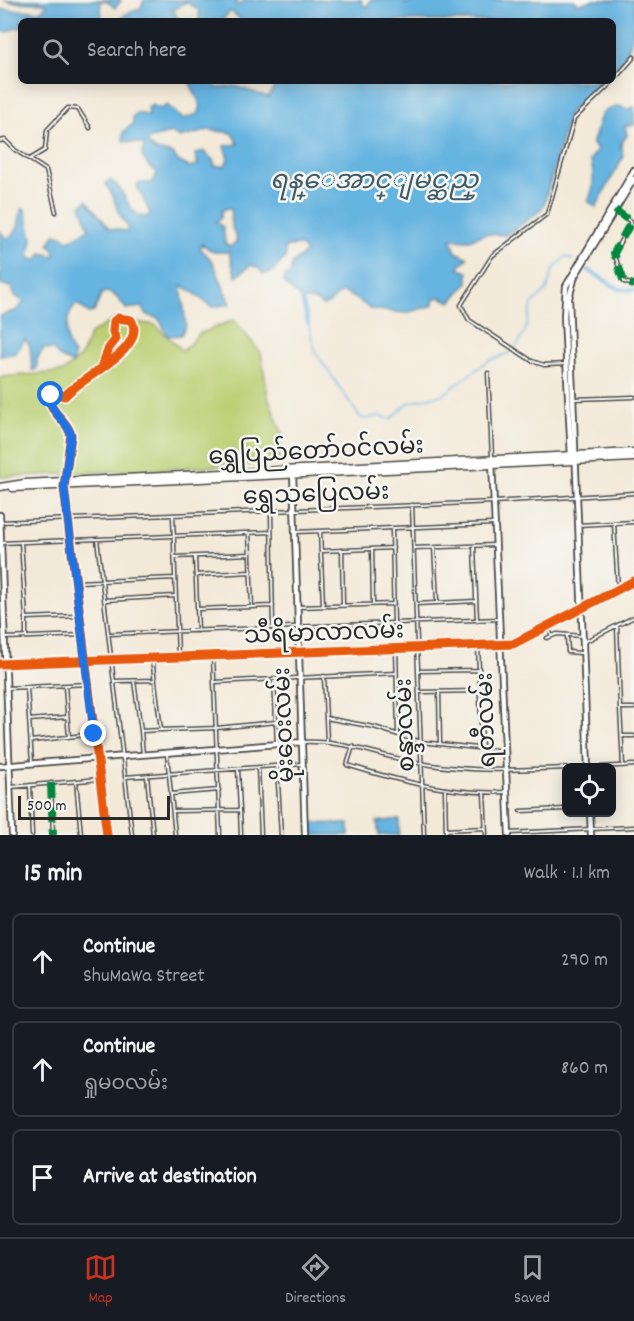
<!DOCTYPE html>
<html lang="en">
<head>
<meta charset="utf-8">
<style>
  :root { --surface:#171b24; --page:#242831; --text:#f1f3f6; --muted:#9ea1a6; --line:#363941; --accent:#c8321e }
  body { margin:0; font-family:Dekko,"Noto Sans Myanmar",sans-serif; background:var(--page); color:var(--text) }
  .controls { position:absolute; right:18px; bottom:18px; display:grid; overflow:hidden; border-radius:9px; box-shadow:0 3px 15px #0003 }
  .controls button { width:54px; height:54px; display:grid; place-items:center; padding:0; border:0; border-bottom:2px solid var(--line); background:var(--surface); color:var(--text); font:30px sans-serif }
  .scale { position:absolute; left:18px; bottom:15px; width:152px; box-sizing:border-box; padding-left:6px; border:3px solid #2b2b2b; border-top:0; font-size:16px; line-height:21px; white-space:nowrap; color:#2b2b2b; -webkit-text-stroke:4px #f6f6f2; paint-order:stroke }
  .stop { position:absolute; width:18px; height:18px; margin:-14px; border:4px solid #1a73e8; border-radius:50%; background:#fff }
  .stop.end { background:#1a73e8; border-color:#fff; box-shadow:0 2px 6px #0008 }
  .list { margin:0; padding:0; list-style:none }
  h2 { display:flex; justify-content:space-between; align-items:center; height:78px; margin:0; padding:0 24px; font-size:26px }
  h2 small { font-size:20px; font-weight:400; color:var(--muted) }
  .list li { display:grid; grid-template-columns:39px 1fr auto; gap:18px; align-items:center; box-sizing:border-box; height:96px; margin:0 12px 12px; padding:0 12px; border:2px solid var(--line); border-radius:9px }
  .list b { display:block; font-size:22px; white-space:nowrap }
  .list p { margin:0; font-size:20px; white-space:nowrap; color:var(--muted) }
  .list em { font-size:20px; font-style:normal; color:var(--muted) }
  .icon { flex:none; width:33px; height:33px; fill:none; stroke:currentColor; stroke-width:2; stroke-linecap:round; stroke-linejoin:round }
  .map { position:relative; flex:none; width:634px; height:835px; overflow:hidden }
  .search { position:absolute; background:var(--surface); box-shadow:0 3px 15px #0003; left:18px; right:18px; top:18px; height:66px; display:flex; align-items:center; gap:15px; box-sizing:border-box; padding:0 21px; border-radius:9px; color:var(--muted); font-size:22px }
  .sheet { height:402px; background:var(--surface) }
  nav { display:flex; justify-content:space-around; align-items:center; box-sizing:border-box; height:84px; border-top:2px solid var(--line); background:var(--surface); font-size:16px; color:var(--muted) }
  nav a { display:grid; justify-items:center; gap:3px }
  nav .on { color:var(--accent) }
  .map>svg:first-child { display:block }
  .green { fill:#bbcf72; stroke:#737d4e; stroke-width:1.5 }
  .water { fill:#66b4e0; stroke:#487086; stroke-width:1.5; fill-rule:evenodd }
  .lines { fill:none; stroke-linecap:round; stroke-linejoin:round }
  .stream { stroke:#66b4e0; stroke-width:1.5 }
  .river { stroke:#66b4e0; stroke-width:4 }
  .street-casing { stroke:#494845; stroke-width:5 }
  .secondary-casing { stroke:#494845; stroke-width:8 }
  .primary-casing { stroke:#494845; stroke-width:9 }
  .street { stroke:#fff; stroke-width:2 }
  .secondary { stroke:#fff; stroke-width:4.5 }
  .primary { stroke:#fff; stroke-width:6 }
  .quiet { stroke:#00873e; stroke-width:8; stroke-dasharray:15 8; stroke-linecap:butt }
  .cycleway-casing { stroke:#f6f6f2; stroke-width:13 }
  .cycleway { stroke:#e8590c; stroke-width:9 }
  .route { stroke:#1a73e8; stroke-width:8 }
  .labels { text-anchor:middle; stroke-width:5; stroke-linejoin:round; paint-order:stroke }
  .street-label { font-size:24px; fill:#2b2b2b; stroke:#f6f6f2 }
  .water-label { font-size:26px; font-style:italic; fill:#405b6a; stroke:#f6f6f2 }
</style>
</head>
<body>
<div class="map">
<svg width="634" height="835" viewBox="0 0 634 835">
  <rect width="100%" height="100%" fill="#f6f6f2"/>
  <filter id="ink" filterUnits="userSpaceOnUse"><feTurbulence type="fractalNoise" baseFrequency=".0167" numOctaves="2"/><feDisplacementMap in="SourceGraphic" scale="12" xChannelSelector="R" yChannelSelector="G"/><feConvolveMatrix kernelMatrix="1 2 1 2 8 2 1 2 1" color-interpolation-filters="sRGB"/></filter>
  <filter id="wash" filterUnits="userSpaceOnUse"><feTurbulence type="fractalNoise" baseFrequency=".008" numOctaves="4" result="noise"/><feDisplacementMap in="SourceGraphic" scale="24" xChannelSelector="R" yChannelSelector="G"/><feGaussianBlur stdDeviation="1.35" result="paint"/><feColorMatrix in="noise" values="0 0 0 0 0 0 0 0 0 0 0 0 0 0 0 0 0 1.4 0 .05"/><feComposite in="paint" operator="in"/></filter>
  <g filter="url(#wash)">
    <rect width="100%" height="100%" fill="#f3e9d8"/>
    <path class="green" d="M115,319L155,325L183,351L199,334L234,320L261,353L268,397L283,436L278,463L0,477V377L63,372L81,356L90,334Z"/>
    <path class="water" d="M3,0H121V1L115,8L106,1H100L102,15L92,21H21V28L16,27L8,32L0,31V9L39,11L48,5C38,0 16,5 3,0Z
      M144,0H237L235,4L239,5L244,0H362V4L367,7L370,0H404L405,4L418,0H574L579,4L592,0H634C634,31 634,50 613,72V21H242L231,11L221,21H199V10L186,2L173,10L180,21H120L126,14L140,9Z
      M189,81H211L217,88L235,86L268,97L278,81H603L569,113L544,205L539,212L507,235L484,234L469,240L451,239L456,252L468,258L461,264L459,269L468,272V282L451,302L440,297L434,299L432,306L405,313L370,309C366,305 347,293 342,292L328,304L323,306L316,301L301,299L283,282L285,276L290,275L292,264L306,252L300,245L285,247L286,257L272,272L263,274L259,268L251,265L236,277L229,252H213L202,244L200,248L213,262L230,304L212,307C202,301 192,288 181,286L186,325L181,335L168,336L159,319L148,315L141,307L126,309C120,301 113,289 102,293L94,312L89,313L77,304C65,313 63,343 74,354L73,364L59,357L54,350L44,348L37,359V369L32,370L30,346L25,339L16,353L0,356V316L17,310L24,302L15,296L11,287L0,284V231L6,238L11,237L18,228L21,209H25L32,238L29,257L36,261L42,253L54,256L55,252L49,244L55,234L63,236L68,241L89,229L81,205L87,200L109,228L126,231L128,227C120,217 117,209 113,196C111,191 107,188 106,183L110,180C127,189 126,216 147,217L150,213L137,186L139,183H151L158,173L149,167L142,156L144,144L123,141V132L133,124V116L139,113L149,116L148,108L153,105L161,109L167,105L183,119L198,114L201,106ZM209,130L232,133L238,144L224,146L228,158L225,166H215L213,160L203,151L195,154L198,165L189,167L178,161L173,154L155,150L147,143L151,138L171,133L180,138ZM229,208L232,211C227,222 235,231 237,241L230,247L225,243L223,227L216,222L221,218L222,210Z
      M617,106L629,109L634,107V125L625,126L627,135L621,144L623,157L596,207L588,201C594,191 595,172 590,160L597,150L592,143C599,131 595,122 604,112C607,109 613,109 617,106Z
      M399,819V835H379L377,822Z
      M313,823L349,824V835H313Z"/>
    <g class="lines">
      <path class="stream" d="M308,323L316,353L359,416L364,419L378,416L391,419L408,403L444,394L488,361L514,351L526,329L532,304L547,290L553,270L566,256L573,260"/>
      <path class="river" d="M588,270L619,289L634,290
        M302,299L308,323"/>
    </g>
  </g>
  <g filter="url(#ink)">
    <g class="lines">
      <defs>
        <path id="street" d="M613,81L634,57
          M0,141L5,140L15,150L46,170L56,212
          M30,159L45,150L47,130L68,108L78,109L90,128
          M616,211L631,222L614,253L624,282L634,285
          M567,364L544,365L532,361L469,320L461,305L492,256L547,214L574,119L613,81
          M488,373L492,457
          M574,399L634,397
          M68,475L69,427L56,416L49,398L55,394L65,396C79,378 149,349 131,320L118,318L114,321L113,332L116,339L109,348L102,366
          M412,505L424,835
          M271,512L273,629
          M173,516L178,657
          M0,522L494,502L634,493
          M614,523L618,589
          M578,525L634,522
          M392,529L394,625
          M320,531L323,606
          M295,532L493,524
          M249,533L252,607
          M97,539L132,835
          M21,542L26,618
          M1,543L271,532
          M474,546L477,621
          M434,547L437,601
          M414,548L495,545
          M372,549L373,603
          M342,550L343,606
          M321,551L393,548
          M175,557L250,554
          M195,557L198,631
          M196,575L250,572
          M76,582L175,578
          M105,600L175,596
          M416,604L476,601
          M298,607L394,604
          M198,609L273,606
          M547,626L552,636
          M617,626L620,708H634
          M109,634L500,619
          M567,636L568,652L581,653
          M26,637V618L78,616
          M5,638L83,635
          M547,638L557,634L582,636
          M584,642L634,617
          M478,645L482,749
          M396,648L398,734
          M213,655L220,835
          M152,658L161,730L217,728L276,722
          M0,664L513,644L634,581
          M418,671L479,670
          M324,676L327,741
          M274,678L277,744
          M115,681L155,680
          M134,681L141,731L161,730
          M215,682L396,673
          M65,686L69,737
          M7,688L88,684
          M27,688L32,763
          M420,692L480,691
          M439,692L440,744
          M620,708L623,766
          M326,718L374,727L421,742L505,751
          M29,720L67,717
          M141,731L143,755
          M622,736H634
          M31,741L94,734
          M303,742C348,740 382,758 425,764C472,772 518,770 566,768
          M353,746L347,765C399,781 452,795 507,792
          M167,754L175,835
          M277,766L281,835
          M258,767L261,835
          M584,768L634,765
          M147,776L153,835
          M125,777L302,764
          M76,781L81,835
          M51,783L53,835
          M30,785L32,835
          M11,787L100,779
          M445,790L446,835
          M484,793L486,835
          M171,794L219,790
          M240,810L241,835
          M173,811L240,810L238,769
          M520,811L566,809
          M446,830L485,828
          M509,833L634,827"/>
        <path id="secondary" d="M571,457L564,316L566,286L634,170
          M492,462L509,835
          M293,472L305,835
          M68,475L64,487L107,835
          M0,515L12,835
          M0,766L303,742
          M588,768L569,298L575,276L634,179
          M590,812L591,835"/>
        <path id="primary" d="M0,487L25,483L634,452
          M13,488L634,458"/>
      </defs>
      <use href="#street" class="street-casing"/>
      <use href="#secondary" class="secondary-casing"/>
      <use href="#primary" class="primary-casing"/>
      <use href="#street" class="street"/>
      <use href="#secondary" class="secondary"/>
      <use href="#primary" class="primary"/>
      <path class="quiet" d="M615,210L631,222L614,253L624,282L634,285
        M51,783L53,835"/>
      <defs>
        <path id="cycleway" d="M102,366L109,348L116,339L113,332L114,321L118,318L131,320C149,349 79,378 65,396L55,394L49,398C53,417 67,419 71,435L64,487L107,835
          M0,664L513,644L634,581"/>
      </defs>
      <use href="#cycleway" class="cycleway-casing"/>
      <use href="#cycleway" class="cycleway"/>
    </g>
  </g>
  <g class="lines" filter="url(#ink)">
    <path class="route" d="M51,395L49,398C53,416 67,420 71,435L64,487L94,734"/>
  </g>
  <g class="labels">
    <g class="street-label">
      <text transform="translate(316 450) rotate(-3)" y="8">ရွှေပြည်တော်ဝင်လမ်း</text>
      <text transform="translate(316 493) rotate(-2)" y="8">ရွှေသပြေလမ်း</text>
      <text transform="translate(324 632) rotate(-2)" y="8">သီရိမာလာလမ်း</text>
      <text transform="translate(485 720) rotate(-92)" y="8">ရတီလမ်း</text>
      <text transform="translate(283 725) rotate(-92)" y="8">မိုးဝေးလမ်း</text>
      <text transform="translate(404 725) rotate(-92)" y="8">စန္ဒာလမ်း</text>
    </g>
    <g class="water-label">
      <text x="374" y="188">ရန္ေအာင္ျမင္ဆည္</text>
    </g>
  </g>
</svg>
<div class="controls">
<button><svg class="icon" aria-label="locate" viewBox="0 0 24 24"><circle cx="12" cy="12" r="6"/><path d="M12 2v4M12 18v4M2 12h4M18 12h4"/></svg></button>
</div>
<div class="scale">500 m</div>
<div class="stop" style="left:51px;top:395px"></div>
<div class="stop end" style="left:94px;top:734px"></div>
<div class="search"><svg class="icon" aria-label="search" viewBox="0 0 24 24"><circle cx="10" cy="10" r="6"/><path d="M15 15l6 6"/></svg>Search here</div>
</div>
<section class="sheet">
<h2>15 min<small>Walk · 1.1 km</small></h2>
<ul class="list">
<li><svg class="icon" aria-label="ahead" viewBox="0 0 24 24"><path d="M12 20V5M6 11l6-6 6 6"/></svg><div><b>Continue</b><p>ShuMaWa Street</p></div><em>290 m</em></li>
<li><svg class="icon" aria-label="ahead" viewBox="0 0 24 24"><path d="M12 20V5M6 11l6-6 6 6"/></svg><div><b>Continue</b><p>ရှုမဝလမ်း</p></div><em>860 m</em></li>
<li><svg class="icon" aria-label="arrive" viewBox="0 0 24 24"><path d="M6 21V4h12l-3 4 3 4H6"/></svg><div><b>Arrive at destination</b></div></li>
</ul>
</section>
<nav>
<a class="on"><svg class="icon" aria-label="map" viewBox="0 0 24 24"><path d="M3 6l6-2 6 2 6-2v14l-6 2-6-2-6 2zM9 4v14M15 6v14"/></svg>Map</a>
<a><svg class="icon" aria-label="directions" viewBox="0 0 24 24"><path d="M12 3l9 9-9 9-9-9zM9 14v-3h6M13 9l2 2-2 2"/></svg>Directions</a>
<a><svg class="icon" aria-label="saved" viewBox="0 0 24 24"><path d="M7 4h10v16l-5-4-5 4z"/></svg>Saved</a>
</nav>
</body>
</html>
